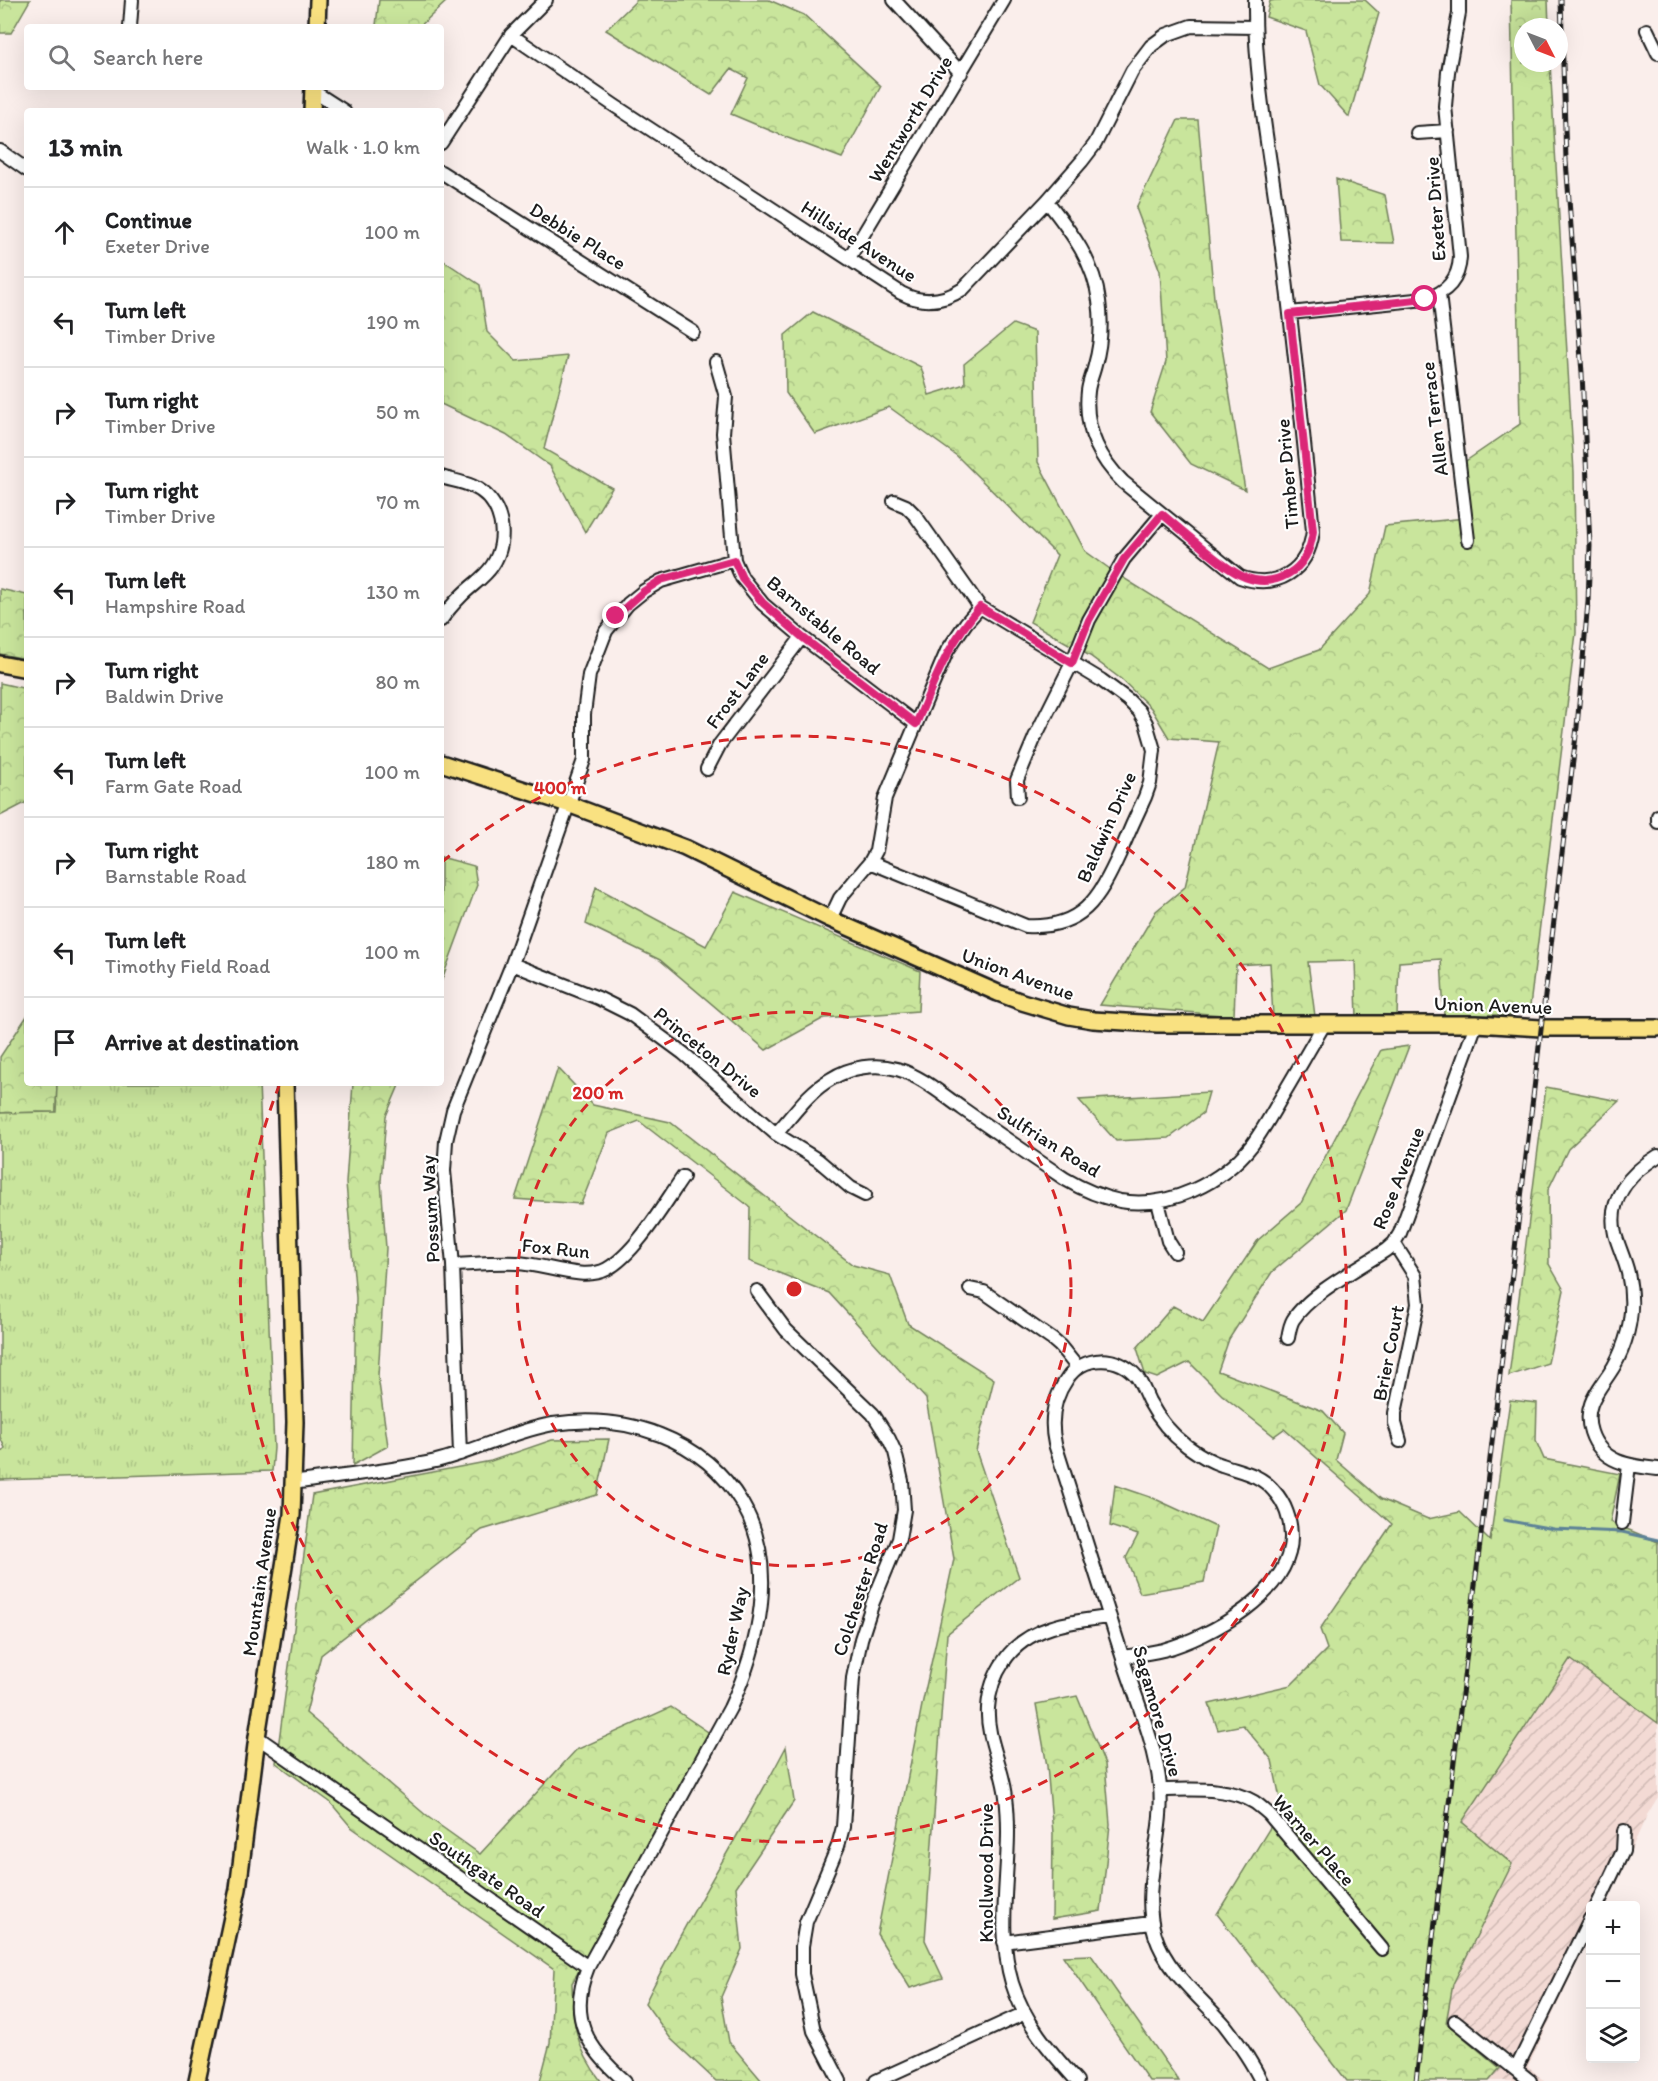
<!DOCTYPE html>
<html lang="en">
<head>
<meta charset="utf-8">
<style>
  :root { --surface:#fff; --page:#f6f6f6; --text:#202124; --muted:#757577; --line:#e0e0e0 }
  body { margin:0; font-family:Itim,sans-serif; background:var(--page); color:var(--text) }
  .controls { position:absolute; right:18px; bottom:18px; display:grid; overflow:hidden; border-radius:6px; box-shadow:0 6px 24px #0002 }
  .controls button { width:54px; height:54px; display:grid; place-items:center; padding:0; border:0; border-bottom:2px solid var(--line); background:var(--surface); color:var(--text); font:30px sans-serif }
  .compass { position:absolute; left:1514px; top:18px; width:54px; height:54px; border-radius:50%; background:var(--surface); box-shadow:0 6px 24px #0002; rotate:132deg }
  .stop { position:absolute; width:18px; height:18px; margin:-14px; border:4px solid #db2777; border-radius:50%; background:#fff }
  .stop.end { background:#db2777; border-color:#fff; box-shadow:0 2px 6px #0008 }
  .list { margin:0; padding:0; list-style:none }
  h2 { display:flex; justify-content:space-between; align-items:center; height:78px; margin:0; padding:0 24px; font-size:26px }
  h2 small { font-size:20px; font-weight:400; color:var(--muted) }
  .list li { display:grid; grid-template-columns:39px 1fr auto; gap:18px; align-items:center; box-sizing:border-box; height:90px; padding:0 24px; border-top:2px solid var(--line) }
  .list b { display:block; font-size:22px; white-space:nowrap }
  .list p { margin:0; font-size:20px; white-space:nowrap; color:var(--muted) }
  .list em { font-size:20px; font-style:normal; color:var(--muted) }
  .icon { flex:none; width:33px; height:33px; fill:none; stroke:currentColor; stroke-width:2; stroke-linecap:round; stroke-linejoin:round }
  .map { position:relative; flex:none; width:1658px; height:2081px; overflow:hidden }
  .search { position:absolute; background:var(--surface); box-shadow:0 6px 24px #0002; left:24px; top:24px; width:420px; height:66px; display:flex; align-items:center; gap:15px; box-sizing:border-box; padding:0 21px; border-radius:6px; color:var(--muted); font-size:22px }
  .panel { position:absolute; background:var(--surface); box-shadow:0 6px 24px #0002; left:24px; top:108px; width:420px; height:978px; border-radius:6px }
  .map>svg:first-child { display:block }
  .industrial { fill:url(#industrial-furrows) }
  .forest { fill:url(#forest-crowns); stroke:#72805c; stroke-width:1.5 }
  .park { fill:url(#park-tufts); stroke:#72805c; stroke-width:1.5 }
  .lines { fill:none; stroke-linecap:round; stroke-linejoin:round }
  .stream { stroke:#5d8297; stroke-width:3 }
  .minor-casing { stroke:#1c1c1c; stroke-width:16 }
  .major-casing { stroke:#1c1c1c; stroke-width:20 }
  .minor { stroke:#fff; stroke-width:12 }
  .major { stroke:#f9e181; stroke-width:15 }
  .rail-casing { stroke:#1c1c1c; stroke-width:5 }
  .rail { stroke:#fff; stroke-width:3; stroke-dasharray:9; stroke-linecap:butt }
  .route { stroke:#db2777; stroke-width:8 }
  .ring { fill:none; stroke:#d62828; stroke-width:3; stroke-dasharray:10 8 }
  .labels { text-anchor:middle; stroke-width:4.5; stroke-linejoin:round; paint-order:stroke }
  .street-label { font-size:20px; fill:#1c1c1c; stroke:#fff }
  .centre { fill:#d62828; stroke:#fff; stroke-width:3 }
  .ring-label { font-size:18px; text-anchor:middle; font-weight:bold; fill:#d62828; stroke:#fff; stroke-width:4.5; stroke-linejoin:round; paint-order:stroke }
</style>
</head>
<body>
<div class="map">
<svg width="1658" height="2081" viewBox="0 0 1658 2081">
  <defs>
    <pattern id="industrial-furrows" width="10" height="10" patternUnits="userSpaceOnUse" patternTransform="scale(1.5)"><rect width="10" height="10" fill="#f3dad4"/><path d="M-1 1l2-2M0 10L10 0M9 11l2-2" fill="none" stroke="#d0bab5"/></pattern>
    <pattern id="forest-crowns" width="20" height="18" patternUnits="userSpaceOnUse" patternTransform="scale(1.5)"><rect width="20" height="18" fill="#c9e59c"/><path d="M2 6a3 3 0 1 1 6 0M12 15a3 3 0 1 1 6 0" fill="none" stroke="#acc486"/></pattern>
    <pattern id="park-tufts" width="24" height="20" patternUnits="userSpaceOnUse" patternTransform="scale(1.5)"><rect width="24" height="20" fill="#c9e59c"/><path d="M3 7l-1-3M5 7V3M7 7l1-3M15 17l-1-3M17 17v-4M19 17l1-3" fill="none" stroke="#acc486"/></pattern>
  </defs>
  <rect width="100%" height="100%" fill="#faeeeb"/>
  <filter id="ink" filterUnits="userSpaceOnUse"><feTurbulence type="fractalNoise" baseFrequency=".0167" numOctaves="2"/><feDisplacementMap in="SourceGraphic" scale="12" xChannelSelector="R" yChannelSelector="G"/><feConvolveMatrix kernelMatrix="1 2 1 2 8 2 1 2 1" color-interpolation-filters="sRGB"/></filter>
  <g filter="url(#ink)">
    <path class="industrial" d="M1570,1658L1658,1723V1797L1647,1815L1606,1905L1590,1906V1936L1528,2066L1544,2081H1489L1500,2068L1446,2023L1453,1984L1512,1865L1461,1822Z"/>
    <path class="forest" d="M0,0H30L11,33H0Z
      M379,0H448L419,27H380L376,25Z
      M637,0H769L804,15L881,86L842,158L788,138L731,114L748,78L731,69L711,95L606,30Z
      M1276,0H1365L1379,13L1349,117L1320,85L1306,31L1266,17L1270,1Z
      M1511,0H1548L1549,27H1523V63H1550L1574,472L1576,633L1530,1006L1514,1015H1444L1441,959L1399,962L1397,1016L1357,1017L1355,961L1308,962L1315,1016L1273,1017L1270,963L1236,965L1234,1016L1100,1005L1156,911L1185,887L1219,742L1169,738L1151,708L1121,679L1090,656L1030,622L1057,555L957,456L889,407L815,434L786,393L785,335L813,312L921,367L929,395L965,384L964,364L1013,324L1035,332L1038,462L1085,551L1117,574L1268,668L1319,650L1370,594L1385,526L1466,518L1460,465L1520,424Z
      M1178,120H1198L1214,298L1245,490L1191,464L1150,412L1166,362L1160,271L1136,208Z
      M1336,179L1385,195L1394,243L1341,242Z
      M441,259L480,285L487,332L516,361L568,356L544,449L612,488L585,532L550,466L506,435L441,404Z
      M0,589L27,595V659L0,654Z
      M0,683L27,689V802L0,816Z
      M441,857L474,866L477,885L441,982Z
      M596,887L706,946L735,892L920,971L918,1011L824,1018L766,1050L660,960L586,924Z
      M27,1016V1083H57L56,1112L0,1113V1057Z
      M1409,1046L1346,1210L1272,1272L1229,1339L1218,1371L1323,1411L1343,1433L1336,1460L1381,1499L1428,1519L1460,1512L1490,1541L1510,1400L1537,1403L1536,1441L1544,1459L1620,1474L1610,1522L1658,1542V1723L1570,1659L1462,1822L1512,1864L1453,1984L1446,2023L1500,2068L1489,2081H1347L1217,1914L1282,1808L1272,1760L1243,1725L1218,1730L1209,1704L1291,1685L1327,1649L1320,1629L1392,1524L1284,1429L1274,1436L1222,1395L1189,1362L1157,1378L1145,1374L1137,1348L1173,1306L1203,1322L1258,1240L1301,1203L1381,1050Z
      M558,1068L593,1105L670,1122L853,1265L890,1275L908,1324L994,1379L976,1451L1019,1577L947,1634L925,1940L943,1978L910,1988L877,1934L922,1705L954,1559L926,1399L829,1293L749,1261L750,1207L639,1121L609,1133L581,1204L515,1199Z
      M353,1083H400L386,1116L381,1181L386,1248L378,1376L388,1446L353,1465L356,1298L346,1183Z
      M1546,1087L1619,1101L1568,1149L1548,1190L1549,1264L1564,1290L1548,1363L1509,1376Z
      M1209,1092L1203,1113L1169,1138L1116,1141L1079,1100Z
      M609,1439L597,1495L482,1530L321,1655L306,1713L428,1817L480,1854L576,1750L671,1707L714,1736L572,1983C573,2024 575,2047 601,2081H540L550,2043L554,1969L351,1827L330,1802L276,1763L312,1495L491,1461L552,1440Z
      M1115,1485L1153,1498L1216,1527L1204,1582L1140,1593L1126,1558L1138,1535L1110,1526Z
      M1077,1696L1105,1764L1110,1824L1101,1911L1052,1919L1053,1833L1047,1766L1036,1704Z
      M786,1747L794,1801L736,1887L742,1949L721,1997L729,2042L762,2081H716L671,2039L645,2003C688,1915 741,1833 786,1747Z
      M1091,1955L1179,2081H1149L1063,1956Z"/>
    <path class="park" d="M57,1083H259L274,1448L272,1471L0,1480V1454L5,1448L0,1437V1113L56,1112Z"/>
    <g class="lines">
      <path class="stream" d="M1504,1520L1554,1529L1622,1532L1658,1540"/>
      <defs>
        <path id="minor" d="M894,0L961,73
          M130,27L132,0
          M1647,30L1658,53
          M511,35L615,106L901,293C922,304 943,302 963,289L1047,201L1082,161L1095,144L1132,71L1151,46L1166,35L1191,26L1255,27
          M313,91L344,111
          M1417,133L1448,131
          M441,143L511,35L546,0
          M0,151L27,170
          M441,172L693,332
          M1047,201C1071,232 1094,261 1099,301C1102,322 1101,344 1095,365C1093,374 1089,382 1088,391C1084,426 1098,457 1123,482L1240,577C1277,590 1308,571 1313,531C1303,431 1293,331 1280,232C1270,155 1254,77 1255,0
          M849,258L1004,0
          M1439,294L1468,540
          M1290,313L1425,299C1447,293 1459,279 1460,257L1445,106L1448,72L1459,13V0
          M716,362L726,397L723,433L734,560L742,578L763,604L802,637L916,724
          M441,477C451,480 463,482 472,486C503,499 510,540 492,566C485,577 472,585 462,595C455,602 447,611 441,620
          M707,769L720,744L802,637
          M1018,797L1017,780L1035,737L1072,663L1089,620L1124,559L1162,514
          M1658,816V822
          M870,862L1026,926C1082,929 1099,899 1120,853C1128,834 1136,816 1145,797L1150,783L1154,750L1146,723L1139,711L1128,700L1101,680L980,607L915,515L906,506L894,501
          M830,919L840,898L870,862L876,851L885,798L916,724L947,651L966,623L980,607
          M512,964L598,998L630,1014L683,1053L776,1134L818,1160L851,1188L865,1195
          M776,1134C793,1115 809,1091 831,1079C850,1067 875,1063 897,1069C921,1076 943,1095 963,1109C997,1133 1031,1156 1065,1179C1082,1189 1100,1197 1120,1201C1169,1209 1222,1183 1252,1145C1263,1130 1272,1114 1281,1098C1296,1073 1310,1048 1325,1023
          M1658,1156C1630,1173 1607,1199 1615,1234C1619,1248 1625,1260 1628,1273C1633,1295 1632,1320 1625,1341C1621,1353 1616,1364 1609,1374C1596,1393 1583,1408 1591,1432C1601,1463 1630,1466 1658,1469
          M1158,1202L1168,1241L1175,1252
          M1394,1243L1415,1276L1418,1304L1395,1413V1423L1400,1441
          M453,1265C474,1264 496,1262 517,1263C545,1264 583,1282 607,1269C636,1253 664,1204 683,1177
          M970,1289L984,1292L1053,1340L1060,1346L1077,1367
          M757,1291L786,1330L873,1414L889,1439L895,1452L902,1481L904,1510L899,1539L873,1602L861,1639L853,1678L843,1827L838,1846L806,1922L802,1946V1974L814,2031L840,2081
          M1288,1338C1289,1332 1290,1325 1293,1320C1309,1294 1359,1268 1386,1250L1394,1243L1400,1233L1476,1024
          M460,1454L453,1265L444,1171L446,1141L453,1110L512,964L584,760V714L589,675L606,631L628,604L644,591L661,581L734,560
          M293,1483C340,1476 389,1471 436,1461C476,1451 513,1431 553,1424C626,1413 703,1438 742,1503C779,1566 759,1646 730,1708L588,1967C567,2018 588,2049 625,2081
          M1622,1523L1629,1465
          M1123,1657C1136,1655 1150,1653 1163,1650C1210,1637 1292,1593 1291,1536C1291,1520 1285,1503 1274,1491C1260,1474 1242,1472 1222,1465C1209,1461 1198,1454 1187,1446C1171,1434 1158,1418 1149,1401C1145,1393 1142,1384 1137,1377C1118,1354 1083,1355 1067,1379C1053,1399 1050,1421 1055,1444C1078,1518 1102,1591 1125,1665C1138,1704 1156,1745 1160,1787C1165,1836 1140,1887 1155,1935C1167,1972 1199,1996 1224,2024C1238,2042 1251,2060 1261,2081
          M257,1737L588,1967
          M1161,1790C1191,1790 1227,1786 1254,1802C1259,1805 1264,1810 1269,1814L1382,1949
          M1597,1906L1623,1851L1624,1831
          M1004,1942L1151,1923
          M1455,2021L1530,2081
          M1516,2069L1590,1919
          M876,2081L1025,2013
          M1077,2081C1050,2051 1024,2022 1012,1983C994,1922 1014,1859 1006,1797C1003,1767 986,1738 988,1708C989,1691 995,1674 1004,1661C1027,1626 1072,1621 1110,1617"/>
        <path id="major" d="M317,27L318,0
          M312,111L313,87
          M0,664L27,669
          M441,763L568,804L685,848L830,919L998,993L1022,1002L1069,1016L1093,1020L1157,1024H1476L1541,1028H1658
          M197,2081L238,1889L257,1737L292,1515L295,1422L285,1083"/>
      </defs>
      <use href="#minor" class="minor-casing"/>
      <use href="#major" class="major-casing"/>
      <use href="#minor" class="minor"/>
      <use href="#major" class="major"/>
      <defs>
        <path id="rail" d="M1416,2081L1577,727L1588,602L1590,546L1582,373L1566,160L1561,0"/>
      </defs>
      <use href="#rail" class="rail-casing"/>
      <use href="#rail" class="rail"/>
    </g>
  </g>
  <g class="lines" filter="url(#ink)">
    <path class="route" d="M616,616L644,591L661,580L734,560L742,578L763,603L802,637L916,724C935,680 948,643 980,607L1072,663L1089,620L1124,559L1162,514C1176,526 1191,538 1205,550C1230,570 1255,593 1288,574C1304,565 1311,549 1313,531L1290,314L1425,299"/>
  </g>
  <g class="ring">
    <circle cx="794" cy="1289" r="277"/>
    <path d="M442 862A553 553 0 1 1 279 1086"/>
  </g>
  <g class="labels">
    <g class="street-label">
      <text transform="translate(910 119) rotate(-59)" y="7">Wentworth Drive</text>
      <text transform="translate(1435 209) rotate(-94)" y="7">Exeter Drive</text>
      <text transform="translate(578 236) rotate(32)" y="7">Debbie Place</text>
      <text transform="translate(859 241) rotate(33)" y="7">Hillside Avenue</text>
      <text transform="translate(1434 419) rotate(-97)" y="7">Allen Terrace</text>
      <text transform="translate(1287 474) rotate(-95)" y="7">Timber Drive</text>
      <text transform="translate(824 625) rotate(40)" y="7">Barnstable Road</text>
      <text transform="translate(737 690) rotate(-53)" y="7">Frost Lane</text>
      <text transform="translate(1106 827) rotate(-66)" y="7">Baldwin Drive</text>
      <text transform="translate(1018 974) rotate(20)" y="7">Union Avenue</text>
      <text transform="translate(1493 1005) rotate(2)" y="7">Union Avenue</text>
      <text transform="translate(708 1052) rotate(39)" y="7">Princeton Drive</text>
      <text transform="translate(1049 1141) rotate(32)" y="7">Sulfrian Road</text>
      <text transform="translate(1398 1178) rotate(-68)" y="7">Rose Avenue</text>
      <text transform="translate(430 1209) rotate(-93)" y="7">Possum Way</text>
      <text transform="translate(556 1248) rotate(6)" y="7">Fox Run</text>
      <text transform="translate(1388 1353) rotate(-79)" y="7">Brier Court</text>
      <text transform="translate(259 1582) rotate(-82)" y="7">Mountain Avenue</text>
      <text transform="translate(860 1589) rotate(-72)" y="7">Colchester Road</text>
      <text transform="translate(732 1631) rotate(-78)" y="7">Ryder Way</text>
      <text transform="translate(1158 1711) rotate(74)" y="7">Sagamore Drive</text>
      <text transform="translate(1314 1840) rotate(49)" y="7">Warner Place</text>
      <text transform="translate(986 1873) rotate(-90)" y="7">Knollwood Drive</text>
      <text transform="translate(487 1874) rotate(35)" y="7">Southgate Road</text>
    </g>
  </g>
  <circle cx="794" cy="1289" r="9" class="centre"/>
  <g class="ring-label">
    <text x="560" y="794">400 m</text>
    <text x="598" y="1099">200 m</text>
  </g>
</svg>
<div class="controls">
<button>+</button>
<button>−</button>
<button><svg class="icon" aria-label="layers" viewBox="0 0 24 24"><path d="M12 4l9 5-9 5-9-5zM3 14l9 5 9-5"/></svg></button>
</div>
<svg class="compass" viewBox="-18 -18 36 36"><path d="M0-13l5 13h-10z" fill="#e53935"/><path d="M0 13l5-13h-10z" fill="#757577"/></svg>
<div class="stop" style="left:1425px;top:299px"></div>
<div class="stop end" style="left:616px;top:616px"></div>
<div class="search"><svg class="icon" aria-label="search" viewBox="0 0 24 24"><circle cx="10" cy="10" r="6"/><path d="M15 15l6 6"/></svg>Search here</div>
<section class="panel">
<h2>13 min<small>Walk · 1.0 km</small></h2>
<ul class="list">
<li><svg class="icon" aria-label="ahead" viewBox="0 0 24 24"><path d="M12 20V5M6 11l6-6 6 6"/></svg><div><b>Continue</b><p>Exeter Drive</p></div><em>100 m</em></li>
<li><svg class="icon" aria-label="left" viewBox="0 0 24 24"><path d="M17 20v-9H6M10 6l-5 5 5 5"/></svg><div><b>Turn left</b><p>Timber Drive</p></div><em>190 m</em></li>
<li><svg class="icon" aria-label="right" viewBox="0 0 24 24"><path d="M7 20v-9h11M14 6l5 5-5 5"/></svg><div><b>Turn right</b><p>Timber Drive</p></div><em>50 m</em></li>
<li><svg class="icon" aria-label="right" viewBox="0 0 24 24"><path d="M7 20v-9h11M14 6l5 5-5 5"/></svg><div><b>Turn right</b><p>Timber Drive</p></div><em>70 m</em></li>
<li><svg class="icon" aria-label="left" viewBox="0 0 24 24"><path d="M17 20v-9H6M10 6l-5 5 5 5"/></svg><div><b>Turn left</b><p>Hampshire Road</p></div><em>130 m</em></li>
<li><svg class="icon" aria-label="right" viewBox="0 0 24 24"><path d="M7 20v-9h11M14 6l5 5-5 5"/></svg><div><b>Turn right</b><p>Baldwin Drive</p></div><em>80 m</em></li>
<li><svg class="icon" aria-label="left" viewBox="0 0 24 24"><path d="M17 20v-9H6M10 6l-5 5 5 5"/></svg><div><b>Turn left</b><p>Farm Gate Road</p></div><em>100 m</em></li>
<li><svg class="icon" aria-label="right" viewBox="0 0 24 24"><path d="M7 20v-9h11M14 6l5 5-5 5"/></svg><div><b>Turn right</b><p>Barnstable Road</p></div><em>180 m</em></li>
<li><svg class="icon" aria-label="left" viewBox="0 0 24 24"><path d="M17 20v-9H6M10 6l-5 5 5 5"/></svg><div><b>Turn left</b><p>Timothy Field Road</p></div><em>100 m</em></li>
<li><svg class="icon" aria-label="arrive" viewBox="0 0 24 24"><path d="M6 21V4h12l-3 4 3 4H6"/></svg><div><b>Arrive at destination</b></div></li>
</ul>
</section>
</div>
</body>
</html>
